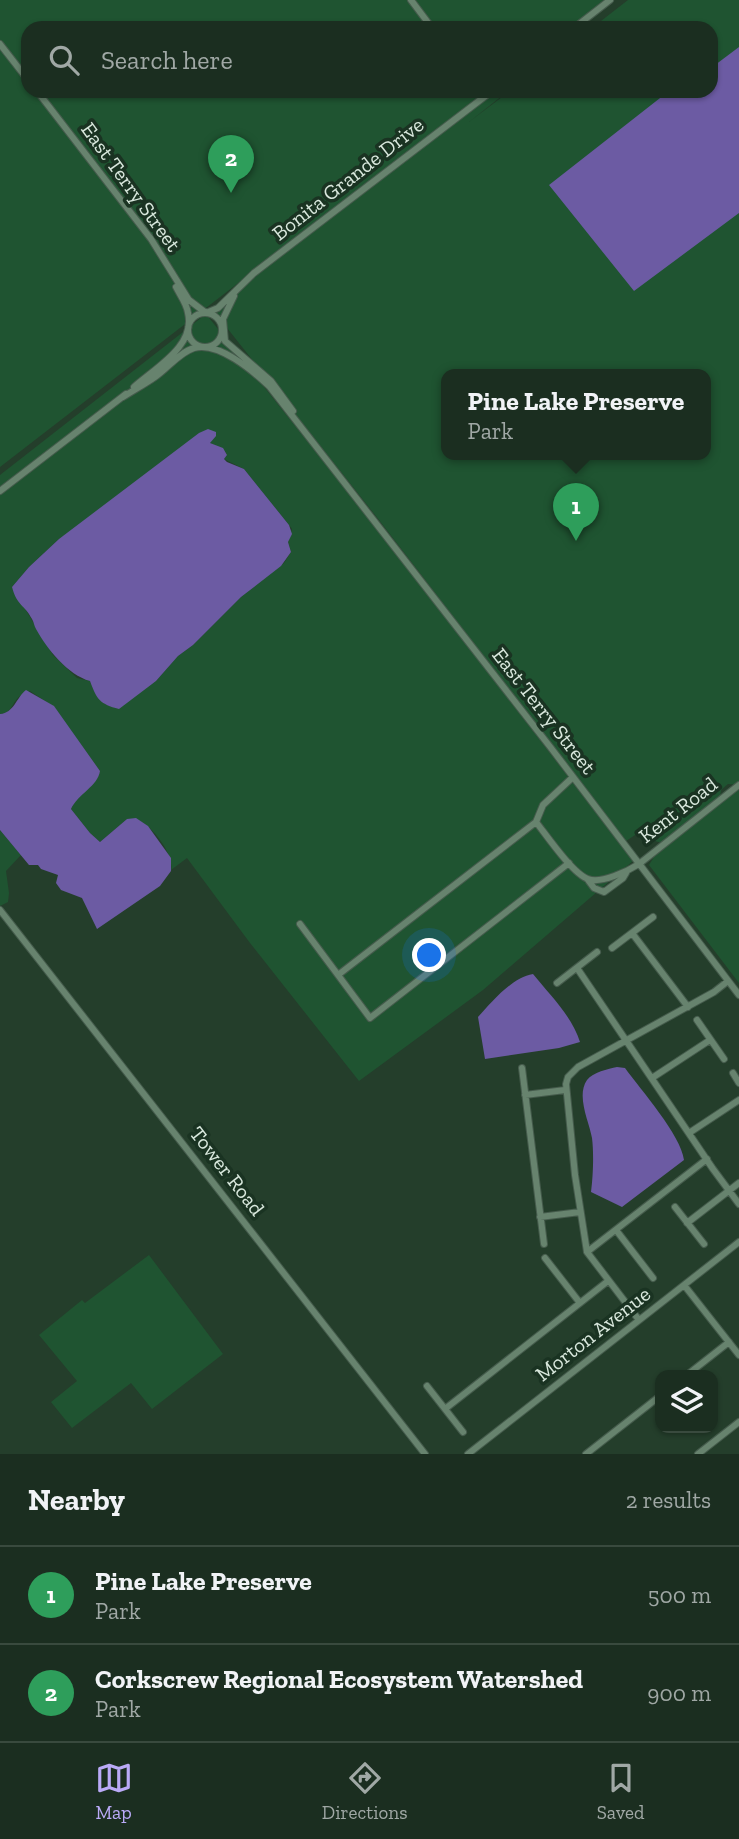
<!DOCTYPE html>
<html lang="en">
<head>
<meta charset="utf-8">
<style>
  :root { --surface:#1b2e20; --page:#283a2d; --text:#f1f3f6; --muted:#a0a8a5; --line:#394a3e; --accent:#baaaf7 }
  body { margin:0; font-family:"Zilla Slab",serif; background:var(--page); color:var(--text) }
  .controls { position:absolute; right:21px; bottom:21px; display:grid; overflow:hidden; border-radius:14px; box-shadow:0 2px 5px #0004 }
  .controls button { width:63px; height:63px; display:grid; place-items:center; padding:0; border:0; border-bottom:2px solid var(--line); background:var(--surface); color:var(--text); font:35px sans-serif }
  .you { position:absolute; left:430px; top:956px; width:24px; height:24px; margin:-18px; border:5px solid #fff; border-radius:50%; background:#1a73e8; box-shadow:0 0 0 10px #1a73e833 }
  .badge { display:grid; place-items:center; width:46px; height:46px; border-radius:50%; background:var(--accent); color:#fff; font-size:23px; font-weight:700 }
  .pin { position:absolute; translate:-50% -58px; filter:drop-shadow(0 2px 4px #0008) }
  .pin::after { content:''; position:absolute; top:37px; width:24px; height:21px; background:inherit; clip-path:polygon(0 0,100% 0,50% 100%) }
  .popup { position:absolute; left:441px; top:369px; width:270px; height:91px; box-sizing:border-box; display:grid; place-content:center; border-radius:14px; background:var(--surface); filter:drop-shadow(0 2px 5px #0005); font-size:23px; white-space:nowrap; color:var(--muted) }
  .popup b { font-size:26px; color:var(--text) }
  .popup::after { content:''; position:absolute; left:50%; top:100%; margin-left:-14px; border:14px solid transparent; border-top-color:var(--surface) }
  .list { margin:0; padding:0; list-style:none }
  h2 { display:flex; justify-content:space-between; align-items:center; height:91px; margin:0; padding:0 28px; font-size:30px }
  h2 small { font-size:23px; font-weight:400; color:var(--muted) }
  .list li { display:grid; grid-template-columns:46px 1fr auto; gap:21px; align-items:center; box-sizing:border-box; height:98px; padding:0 28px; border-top:2px solid var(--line) }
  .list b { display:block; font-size:26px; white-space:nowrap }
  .list p { margin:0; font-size:23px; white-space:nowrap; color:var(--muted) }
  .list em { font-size:23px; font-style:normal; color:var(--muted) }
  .icon { flex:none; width:38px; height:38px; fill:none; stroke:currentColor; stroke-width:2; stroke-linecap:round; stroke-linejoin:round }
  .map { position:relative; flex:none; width:739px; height:1454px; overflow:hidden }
  .search { position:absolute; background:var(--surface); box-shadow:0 2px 5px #0004; left:21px; right:21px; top:21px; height:77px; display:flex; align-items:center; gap:18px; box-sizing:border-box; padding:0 24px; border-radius:21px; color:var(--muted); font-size:26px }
  .sheet { height:287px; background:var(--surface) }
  nav { display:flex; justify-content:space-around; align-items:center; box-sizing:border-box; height:98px; border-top:2px solid var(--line); background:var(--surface); font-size:19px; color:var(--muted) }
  nav a { display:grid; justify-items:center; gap:4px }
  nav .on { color:var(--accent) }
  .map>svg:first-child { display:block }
  .green { fill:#1f5431; fill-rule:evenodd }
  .water { fill:#6c5ba3 }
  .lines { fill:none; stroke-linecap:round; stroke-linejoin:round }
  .minor-casing { stroke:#455b4c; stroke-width:8 }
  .minor { stroke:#67836e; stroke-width:6 }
  .labels { text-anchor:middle; stroke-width:7; stroke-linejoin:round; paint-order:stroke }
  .street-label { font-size:21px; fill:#d9e8dd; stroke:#1a3322 }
</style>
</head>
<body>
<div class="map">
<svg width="739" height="1454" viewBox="0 0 739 1454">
  <rect width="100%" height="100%" fill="#243e2b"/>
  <path class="green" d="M0,0H605L569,28H28V91H487L0,467Z
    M628,0H739V785L728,784L721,790L720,797L662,843L655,841L649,845L643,837L635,835L626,841L379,520L212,309L497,91H508L469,122L510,91H711V28H592ZM447,375H706V455H447Z
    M206,314L383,536L633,861L483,990L359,1081L250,943L187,858L171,870C174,856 156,831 143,823C138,820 133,820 127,819L100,842L90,833L71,809C78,793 96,787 100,771L54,707L30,691C27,693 23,694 20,696C11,703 13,713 0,714V475ZM212,439L210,443L225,451L227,455L224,459L244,469L289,525L292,529L288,542L291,552L284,563L241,597L193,645L178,656L156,681L116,707C100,706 95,694 90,681L77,678L53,655L12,587L29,567L59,539Z
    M739,788V983L649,865L654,857Z
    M0,830L21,855L6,871L9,893L8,902L0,906Z
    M149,1255L223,1354L152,1409L131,1383L72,1428L51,1402L77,1381L39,1335L82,1300L85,1303Z"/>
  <path class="water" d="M739,47V213L634,291L549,185L669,91H711V68Z
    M208,429L216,432V436L210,443L223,448L227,455L224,459L227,462L244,469L289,525L292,534L288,542L291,552L281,566L241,597L193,645L178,656L156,681L119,709C100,704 97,700 90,681C68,675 47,649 36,629C34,626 34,622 32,619C24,604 17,606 12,587L29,567L59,539L199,433Z
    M26,690L54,706L100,771C98,786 78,794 71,809L90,833L100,842L127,819L136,818L148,826L171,858V871L160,886L97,929L82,898L61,890L56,883L58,875L41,869L38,865H29L0,830V714C14,713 16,698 26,690Z
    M533,974C549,994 572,1016 580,1042L559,1048L485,1059L478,1017C492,1002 511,978 533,974Z
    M617,1067L625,1068C641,1090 681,1135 684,1160L622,1207L591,1192C593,1177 594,1154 592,1138C589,1121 576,1096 587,1080C593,1072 608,1069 617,1067Z"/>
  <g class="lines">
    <defs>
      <path id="minor" d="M411,0L432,28
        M574,28L610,0
        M0,44L28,80
        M37,91L151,239L189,300L206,313L218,308L254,273L492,91
        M234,296L223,319L225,341L271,381L293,411
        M188 330a17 17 0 1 1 34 0a17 17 0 1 1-34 0Z
        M134,387C155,368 196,346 188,313C187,304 180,295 176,287
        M123,397C134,390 145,384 155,377C168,368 180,352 194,348C218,341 253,371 269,386L551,748L739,995
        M0,491L126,394
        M573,777L543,805L536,822C547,836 573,874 588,879C601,884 628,871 639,864L739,785
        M536,822L338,975L370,1018L569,863
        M588,880L594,888L604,892L623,878L626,873
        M0,910L425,1454
        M300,924L338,975
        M632,933L688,1007
        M612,948L653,917
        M577,968L713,1169L739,1204
        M557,983L597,952
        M697,1020L724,1059
        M522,1068L544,1244
        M733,1073L739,1083
        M652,1078L710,1040
        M525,1095L565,1090
        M689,1133L739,1100
        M675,1207L704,1244
        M540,1217L580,1212
        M687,1223L739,1183
        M616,1230L653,1278
        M587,1252L707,1159
        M545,1258L580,1303
        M684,1285L739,1355
        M639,1320L587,1252L575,1175L566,1084L568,1077L578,1067L714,992L728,981
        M687,1375L729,1342
        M427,1386L445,1409L608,1281
        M445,1409L463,1432
        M468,1454L739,1242
        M586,1454L660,1396
        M698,1454L739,1422"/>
    </defs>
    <use href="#minor" class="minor-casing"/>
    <use href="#minor" class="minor"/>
  </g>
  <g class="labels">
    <g class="street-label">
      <text transform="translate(348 179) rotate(-38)" y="7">Bonita Grande Drive</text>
      <text transform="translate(131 187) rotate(54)" y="7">East Terry Street</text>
      <text transform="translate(544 711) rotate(52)" y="7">East Terry Street</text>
      <text transform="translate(678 810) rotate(-38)" y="7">Kent Road</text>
      <text transform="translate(227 1171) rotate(52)" y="7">Tower Road</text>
      <text transform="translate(593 1334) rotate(-38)" y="7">Morton Avenue</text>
    </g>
  </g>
</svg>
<div class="controls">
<button><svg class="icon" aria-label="layers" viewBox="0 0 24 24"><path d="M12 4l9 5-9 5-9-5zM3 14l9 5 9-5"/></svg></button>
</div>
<div class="you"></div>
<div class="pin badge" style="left:576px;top:541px;background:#2e9e5b">1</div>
<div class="popup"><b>Pine Lake Preserve</b>Park</div>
<div class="pin badge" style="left:231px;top:193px;background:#2e9e5b">2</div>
<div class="search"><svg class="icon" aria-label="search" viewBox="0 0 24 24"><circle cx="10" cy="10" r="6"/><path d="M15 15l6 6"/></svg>Search here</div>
</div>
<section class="sheet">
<h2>Nearby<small>2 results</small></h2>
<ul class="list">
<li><span class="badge" style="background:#2e9e5b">1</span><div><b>Pine Lake Preserve</b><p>Park</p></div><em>500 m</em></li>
<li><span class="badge" style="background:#2e9e5b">2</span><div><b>Corkscrew Regional Ecosystem Watershed</b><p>Park</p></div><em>900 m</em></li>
</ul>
</section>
<nav>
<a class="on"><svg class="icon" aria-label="map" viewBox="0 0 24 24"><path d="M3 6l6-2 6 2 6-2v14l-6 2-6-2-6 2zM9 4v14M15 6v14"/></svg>Map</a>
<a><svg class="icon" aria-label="directions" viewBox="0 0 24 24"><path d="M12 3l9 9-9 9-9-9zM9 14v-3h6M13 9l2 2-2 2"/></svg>Directions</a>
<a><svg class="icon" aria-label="saved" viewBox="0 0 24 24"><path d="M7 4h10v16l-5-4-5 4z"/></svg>Saved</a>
</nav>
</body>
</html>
